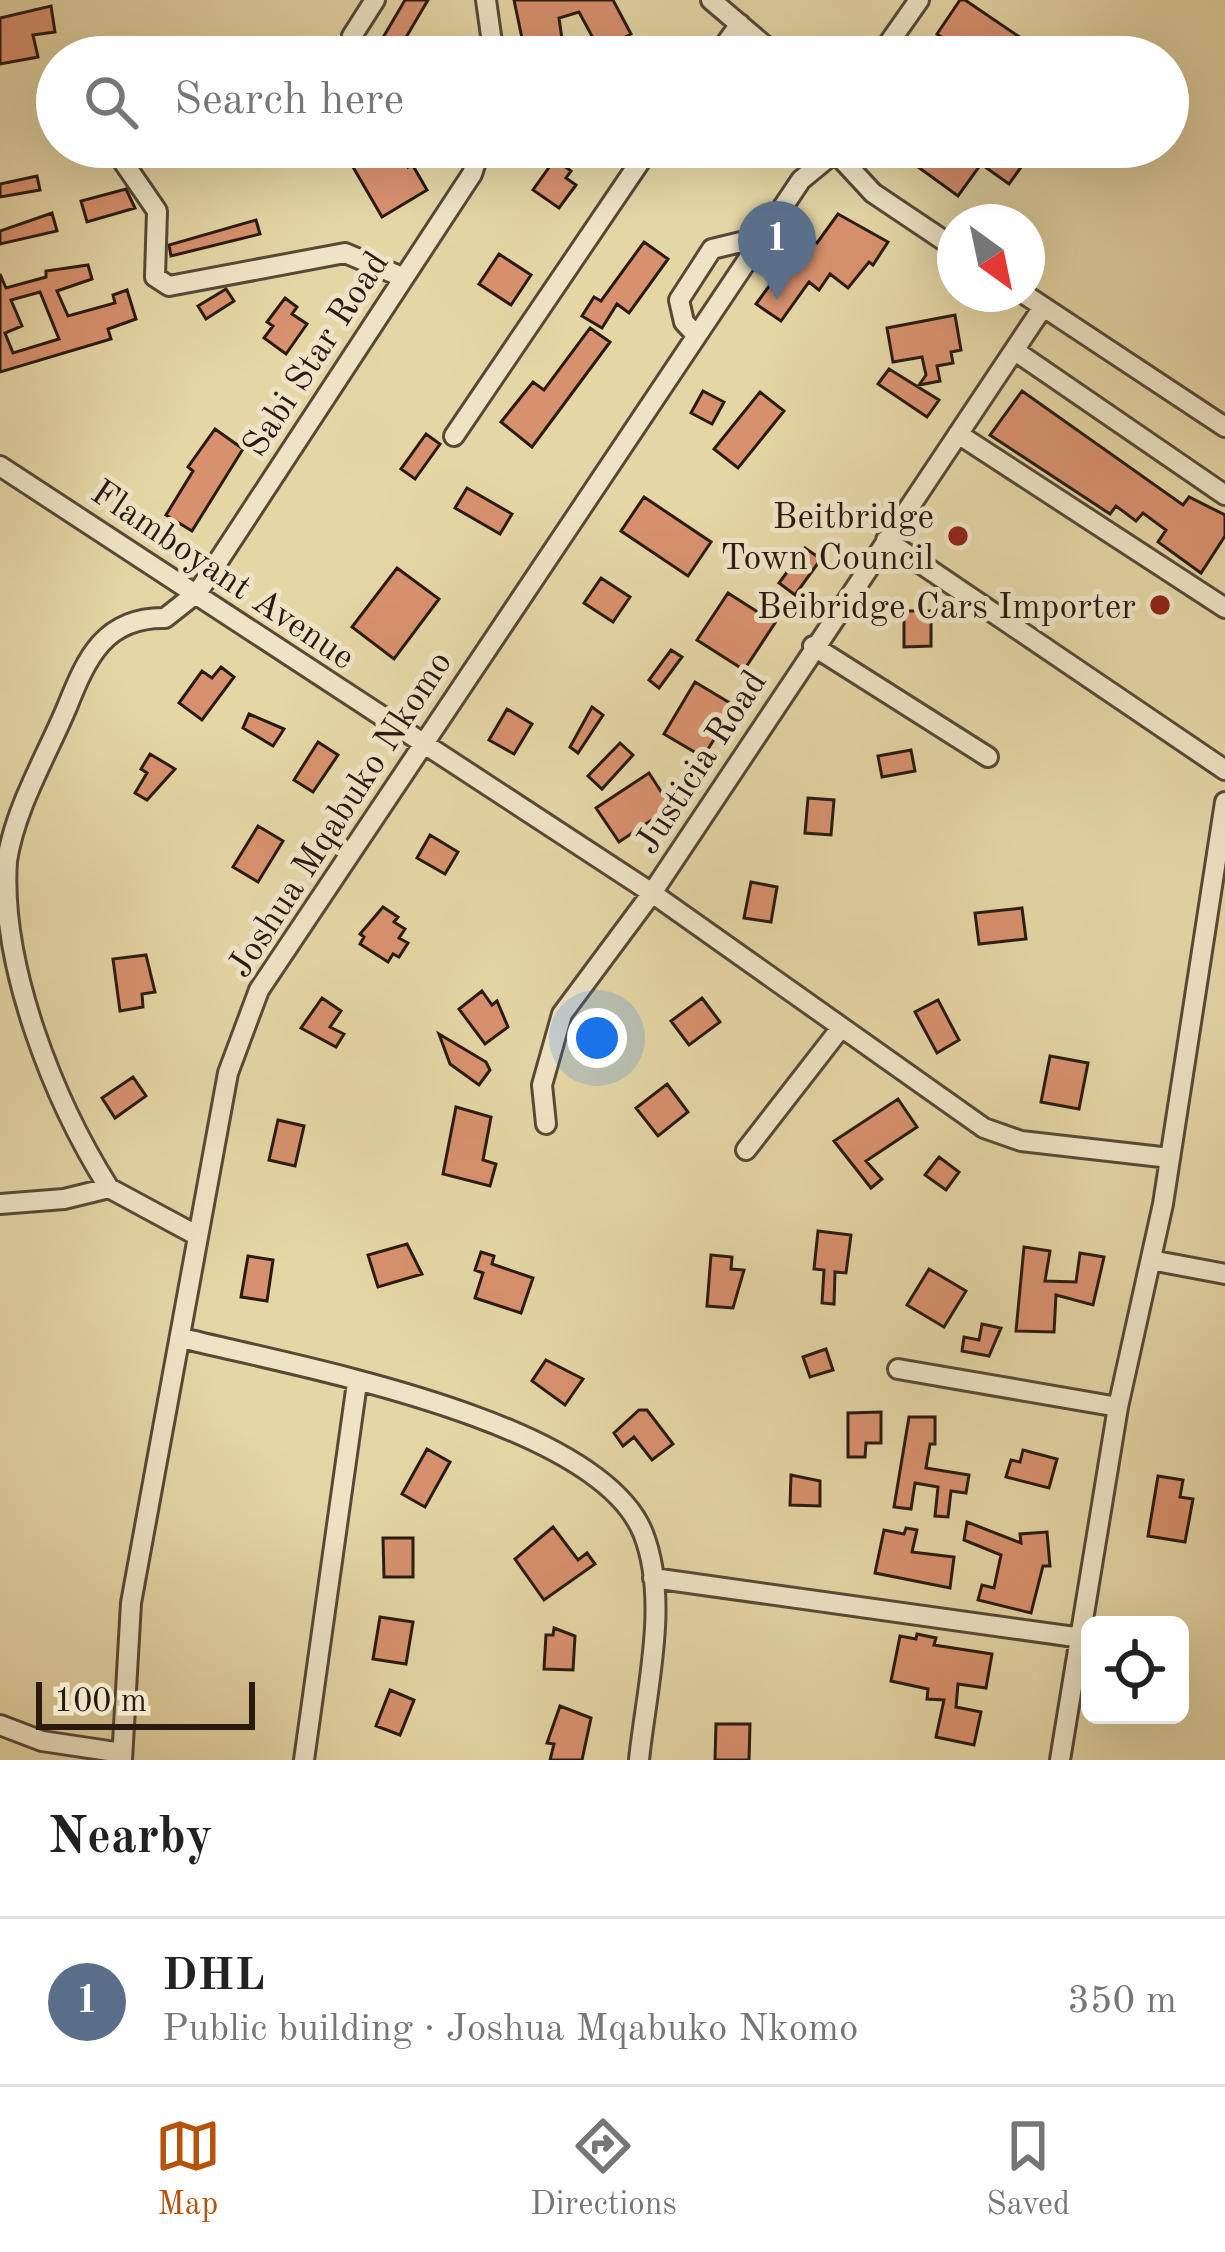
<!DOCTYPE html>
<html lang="en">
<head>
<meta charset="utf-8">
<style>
  :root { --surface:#fff; --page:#f6f6f6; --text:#222; --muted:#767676; --line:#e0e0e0; --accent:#b45309 }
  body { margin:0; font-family:"Old Standard TT",serif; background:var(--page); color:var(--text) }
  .controls { position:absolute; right:36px; bottom:36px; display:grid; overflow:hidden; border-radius:18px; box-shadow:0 12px 48px #0002 }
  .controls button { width:108px; height:108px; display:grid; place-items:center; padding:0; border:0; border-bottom:3px solid var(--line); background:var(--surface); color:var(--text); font:60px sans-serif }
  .compass { position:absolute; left:937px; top:204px; width:108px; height:108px; border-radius:50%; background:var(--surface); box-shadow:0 12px 48px #0002; rotate:147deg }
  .scale { position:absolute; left:36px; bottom:30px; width:219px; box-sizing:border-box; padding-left:12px; border:6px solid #291a12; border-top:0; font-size:33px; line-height:42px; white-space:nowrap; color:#291a12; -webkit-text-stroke:9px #eee4c5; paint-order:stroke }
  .you { position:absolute; left:597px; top:1038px; width:42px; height:42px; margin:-30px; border:9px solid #fff; border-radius:50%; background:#1a73e8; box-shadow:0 0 0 18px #1a73e833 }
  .badge { display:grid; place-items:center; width:78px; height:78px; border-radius:50%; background:var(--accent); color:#fff; font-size:39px; font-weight:700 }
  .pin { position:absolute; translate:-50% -99px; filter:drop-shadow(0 3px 6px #0008) }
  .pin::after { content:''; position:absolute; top:63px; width:42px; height:36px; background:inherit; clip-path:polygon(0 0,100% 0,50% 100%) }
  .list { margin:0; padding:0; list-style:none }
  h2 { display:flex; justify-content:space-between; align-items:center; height:156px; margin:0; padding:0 48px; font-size:51px }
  h2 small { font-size:39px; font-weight:400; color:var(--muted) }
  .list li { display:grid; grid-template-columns:78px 1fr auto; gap:36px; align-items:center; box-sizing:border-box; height:168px; padding:0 48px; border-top:3px solid var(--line) }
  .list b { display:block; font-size:45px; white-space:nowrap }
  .list p { margin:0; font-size:39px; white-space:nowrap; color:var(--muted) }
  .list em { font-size:39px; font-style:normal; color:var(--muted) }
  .icon { flex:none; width:66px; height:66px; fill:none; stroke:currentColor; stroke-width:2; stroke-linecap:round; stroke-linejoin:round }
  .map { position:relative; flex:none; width:1225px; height:1760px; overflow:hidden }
  .search { position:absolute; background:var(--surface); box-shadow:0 12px 48px #0002; left:36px; right:36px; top:36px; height:132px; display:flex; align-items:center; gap:30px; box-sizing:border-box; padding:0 42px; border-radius:66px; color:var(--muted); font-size:45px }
  .sheet { height:324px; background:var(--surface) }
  nav { display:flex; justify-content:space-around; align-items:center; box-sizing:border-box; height:168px; border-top:3px solid var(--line); background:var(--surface); font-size:33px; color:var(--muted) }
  nav a { display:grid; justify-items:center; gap:6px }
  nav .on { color:var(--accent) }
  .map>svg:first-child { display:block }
  .building { fill:#d8916e; stroke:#291a12; stroke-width:3; fill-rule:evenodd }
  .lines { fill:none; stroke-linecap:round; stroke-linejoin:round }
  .minor-casing { stroke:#584937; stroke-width:24 }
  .minor { stroke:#eee4c5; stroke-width:18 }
  .poi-dot { fill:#8f2418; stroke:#eee4c5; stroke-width:4.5 }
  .labels { text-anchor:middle; stroke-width:10; stroke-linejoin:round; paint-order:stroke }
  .street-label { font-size:36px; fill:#291a12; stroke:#eee4c5 }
  .poi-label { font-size:36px; fill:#291a12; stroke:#eee4c5; text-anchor:end }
</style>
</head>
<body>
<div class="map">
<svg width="1225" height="1760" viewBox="0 0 1225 1760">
  <rect width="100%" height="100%" fill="#e5d6a6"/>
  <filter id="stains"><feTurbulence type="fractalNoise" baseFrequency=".00167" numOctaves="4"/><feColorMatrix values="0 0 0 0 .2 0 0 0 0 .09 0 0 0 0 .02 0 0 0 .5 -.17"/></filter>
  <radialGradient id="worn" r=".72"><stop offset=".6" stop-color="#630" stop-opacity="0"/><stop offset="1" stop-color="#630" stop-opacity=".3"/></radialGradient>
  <path class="building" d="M405,0H428L398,51L381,41Z
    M514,0H613L631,34L600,51L579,12L559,18L564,53L526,57Z
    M960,0H965L1049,57H971L937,34Z
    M51,6L55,32L33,35L38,57L0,64V18Z
    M387,147H396L408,167L412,164L427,190L382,217L353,167Z
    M916,147H1001L1024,163L1009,184L981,164L958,196L918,167L927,154Z
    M555,159L571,171L566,178L576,185L559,208L533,190Z
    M37,176L40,190L0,197V184Z
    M126,189L135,208L87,222L81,201Z
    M52,213L57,231L0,244V231Z
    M838,214L888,242L873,265L869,262L848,288L830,274L819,290L809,282L781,321L756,304L806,236L817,243Z
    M256,220L260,234L171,256L169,245Z
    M644,242L668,259L629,313L617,304L602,328L582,316L594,297L601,301Z
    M499,254L531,275L511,305L479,284Z
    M88,265L92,279L57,291L68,316L115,303L113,295L127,290L136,319L108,329L111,339L0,372V274L6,288L46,277V271ZM40,292L59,339L13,353L5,333L22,326L11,300Z
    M226,289L234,301L206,319L198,306Z
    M285,298L297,307L292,314L307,324L286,354L264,338L273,326L267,322Z
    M955,315L961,350L951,352L953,363L937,366L940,381L919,385L926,375L922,357L893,362L887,328Z
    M590,328L610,342L532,447L501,422L533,382L544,390Z
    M889,369L939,400L927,417L878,384Z
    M703,391L724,402L712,424L691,413Z
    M1022,391L1183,505L1189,497L1225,515V536L1201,573L1158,542L1166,530L1143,513L1136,521L1116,506L1110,514L990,435Z
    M760,392L784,411L738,468L714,449Z
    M215,429L243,449L192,531L166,515L193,471L188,467Z
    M426,434L440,444L415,479L401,469Z
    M467,488L512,514L500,534L455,508Z
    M644,497L711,542L688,576L621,531Z
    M805,548L821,559L795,595L779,583Z
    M397,568L439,599L394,659L352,627Z
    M601,578L630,597L613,622L584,603Z
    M728,593L775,623L744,670L697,640Z
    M904,611H931V646L904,647Z
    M671,650L682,657L659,688L649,680Z
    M221,667L234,677L202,720L179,703L202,671L212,678Z
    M695,682L735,706L703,757L664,734Z
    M592,707L603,715L578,753L570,747Z
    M507,709L532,724L514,754L489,740Z
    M249,714L284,729L273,746L243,728Z
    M318,742L338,755L313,792L294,780Z
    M620,743L633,755L602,789L588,776Z
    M911,750L915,771L882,777L878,756Z
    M150,754L175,769L147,800L135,793L147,773L141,769Z
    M649,773L671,807L619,842L596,808Z
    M808,798L834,800L831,835L805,833Z
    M258,826L283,841L258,882L233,867Z
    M430,835L458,852L445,874L417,858Z
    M751,882L777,887L771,922L744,918Z
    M383,907L398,917L394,922L405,929L399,938L408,943L399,957L393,954L388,962L360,944L364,937L360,934Z
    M1022,908L1026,939L979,944L975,913Z
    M146,955L155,992L142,994L143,1007L120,1011L113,959Z
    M482,991L492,1005L497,1001L508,1027L485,1044L459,1009Z
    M322,998L341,1011L330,1027L344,1034L336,1047L301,1028Z
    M702,998L720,1022L689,1045L671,1021Z
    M938,1000L959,1040L937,1053L915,1012Z
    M439,1034L486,1062L490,1070L479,1085L450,1064Z
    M1050,1056L1088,1063L1079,1109L1041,1102Z
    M133,1077L146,1096L115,1118L102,1098Z
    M667,1084L688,1112L658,1136L636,1108Z
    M898,1099L917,1127L866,1161L882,1179L871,1188L834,1141Z
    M456,1107L491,1117L483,1160L496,1164L490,1186L443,1174Z
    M278,1120L304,1126L295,1166L269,1160Z
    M939,1157L959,1172L946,1190L925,1175Z
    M818,1231L851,1235L846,1273L835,1272L834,1304L822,1303L824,1270L814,1269Z
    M407,1244L422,1274L378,1287L368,1255Z
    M1024,1247L1050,1251L1045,1281L1076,1282L1080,1253L1104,1257L1093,1305L1056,1295L1054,1332L1016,1331Z
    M481,1252L494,1256L492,1264L533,1278L521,1313L475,1298L483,1273L475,1270Z
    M711,1255L732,1257L731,1269L744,1270L733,1308L707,1306Z
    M248,1256L273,1260L267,1301L241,1297Z
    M929,1269L966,1291L944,1327L907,1305Z
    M982,1324L1001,1328L989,1356L962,1351L964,1337L979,1340Z
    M826,1349L833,1370L810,1377L803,1357Z
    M546,1360L583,1379L565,1405L532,1381Z
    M639,1410H647L673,1444L652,1460L634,1437L623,1446L614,1433Z
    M881,1412V1443H866L865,1457H848V1413Z
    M909,1417H935V1444H930L926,1468L969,1475L966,1493L951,1491L948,1517L935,1516L938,1487L915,1483L911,1509L894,1507Z
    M427,1449L450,1462L425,1507L402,1494Z
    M1023,1450L1057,1459L1049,1488L1006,1477L1011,1460L1020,1462Z
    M791,1475L820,1481V1506L790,1505Z
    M1158,1476L1183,1480L1180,1497L1193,1499L1185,1542L1148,1536Z
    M967,1522L1021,1543L1020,1534L1047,1532L1050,1566H1043L1031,1613L978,1600L982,1585L994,1588L1001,1555L964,1540Z
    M553,1527L578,1560L587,1553L595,1564L544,1600L515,1559Z
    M906,1528L917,1530L912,1552L954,1557L950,1588L875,1573L884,1530L904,1534Z
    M383,1538H413V1577H384Z
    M380,1617L413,1622L406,1664L373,1659Z
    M554,1628L575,1636L573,1670L544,1669L546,1635H553Z
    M917,1634L936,1638L934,1645L992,1654L986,1688L958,1684L956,1707L981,1712L974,1745L936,1737L944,1700L927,1699L928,1689L891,1681L900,1636L916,1639Z
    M390,1690L414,1700L400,1735L376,1726Z
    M560,1706L591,1718L582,1760H550L554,1744L547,1743Z
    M716,1724H750L749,1760H715Z"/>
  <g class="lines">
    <defs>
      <path id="minor" d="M486,0L494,57
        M711,0L778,57
        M352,36L375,0
        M716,57L740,24
        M879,57L919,0
        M113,147L157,211L155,277L169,286L345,253L402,277
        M835,152L873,193L955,248
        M1024,294L1225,427
        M696,335L684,322L679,300L712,249L741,242L754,249
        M1015,351L1225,495
        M958,434L1225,608
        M454,436L650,147
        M0,466L652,893L984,1128L1021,1141L1170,1158
        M886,540L1225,770
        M813,646L988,757
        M546,1124L542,1085L562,1014L652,893L1043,307
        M746,1150L840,1029
        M109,1188C54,1101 0,966 7,861C15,808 46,757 67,707C87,657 105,617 165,618L198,592L472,174L481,147
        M0,1204L64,1199L109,1188L198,1236
        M1151,1260L1225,1274
        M182,1338C293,1366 597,1419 643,1533C670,1601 646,1690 639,1760
        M898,1369L1118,1407
        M653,1578L1082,1638
        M0,1725L42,1741L122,1753
        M122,1760L131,1603L228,1073L259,990L801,180L835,152
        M304,1760L357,1383
        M1060,1760L1118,1407L1163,1204L1225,802"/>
    </defs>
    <use href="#minor" class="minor-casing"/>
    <use href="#minor" class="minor"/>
  </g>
  <g class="poi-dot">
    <circle cx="958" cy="536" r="12"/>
    <circle cx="1160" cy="605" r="12"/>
  </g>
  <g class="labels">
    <g class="street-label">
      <text transform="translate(314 353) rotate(-57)" y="13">Sabi Star Road</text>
      <text transform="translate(224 573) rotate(34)" y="13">Flamboyant Avenue</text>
      <text transform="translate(699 761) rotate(-57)" y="13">Justicia Road</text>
      <text transform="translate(338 813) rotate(-57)" y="13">Joshua Mqabuko Nkomo</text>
    </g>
    <g class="poi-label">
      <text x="934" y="528">Beitbridge<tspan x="934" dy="41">Town Council</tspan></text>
      <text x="1136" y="618">Beibridge Cars Importer</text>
    </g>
  </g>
  <rect width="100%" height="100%" filter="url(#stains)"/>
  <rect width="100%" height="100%" fill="url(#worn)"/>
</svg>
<div class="controls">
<button><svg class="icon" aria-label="locate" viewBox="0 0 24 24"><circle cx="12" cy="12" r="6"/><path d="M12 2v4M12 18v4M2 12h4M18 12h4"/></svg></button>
</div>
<svg class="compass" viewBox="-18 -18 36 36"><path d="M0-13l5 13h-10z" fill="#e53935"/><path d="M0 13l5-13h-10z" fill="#767676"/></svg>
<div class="scale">100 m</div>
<div class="you"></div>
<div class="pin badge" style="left:777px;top:300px;background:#5c6f8a">1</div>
<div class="search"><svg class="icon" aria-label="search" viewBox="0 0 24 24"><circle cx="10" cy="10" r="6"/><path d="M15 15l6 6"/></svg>Search here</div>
</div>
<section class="sheet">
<h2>Nearby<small></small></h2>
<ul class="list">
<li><span class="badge" style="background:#5c6f8a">1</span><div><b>DHL</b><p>Public building · Joshua Mqabuko Nkomo</p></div><em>350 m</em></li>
</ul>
</section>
<nav>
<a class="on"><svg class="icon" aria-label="map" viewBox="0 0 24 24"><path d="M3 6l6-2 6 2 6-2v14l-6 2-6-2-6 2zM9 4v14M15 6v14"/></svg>Map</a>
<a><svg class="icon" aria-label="directions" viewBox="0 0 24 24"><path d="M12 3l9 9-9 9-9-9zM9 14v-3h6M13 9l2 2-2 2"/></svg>Directions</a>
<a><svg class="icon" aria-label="saved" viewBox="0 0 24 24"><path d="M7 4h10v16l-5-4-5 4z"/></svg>Saved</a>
</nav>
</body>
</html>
